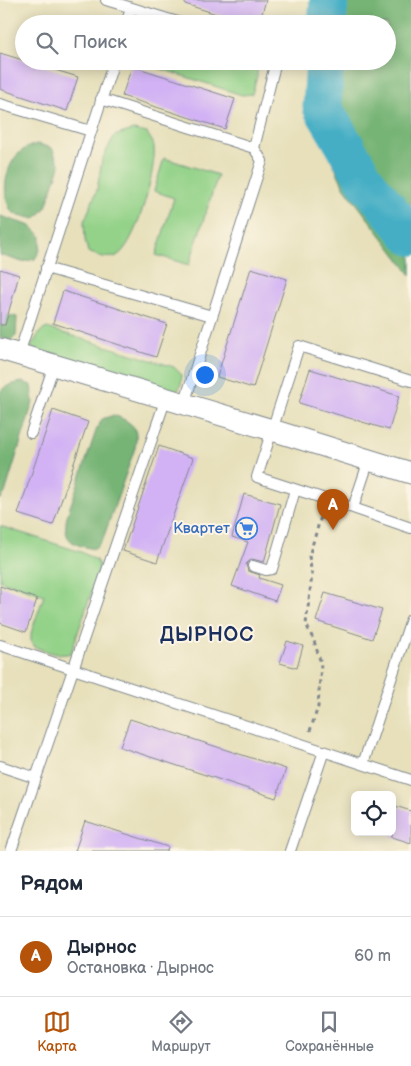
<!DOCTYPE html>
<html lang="ru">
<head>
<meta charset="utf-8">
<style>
  :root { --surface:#fff; --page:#f2f2f3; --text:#1f2937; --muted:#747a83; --line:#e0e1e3; --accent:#b45309 }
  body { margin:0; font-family:"Balsamiq Sans",sans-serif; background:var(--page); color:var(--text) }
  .controls { position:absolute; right:15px; bottom:15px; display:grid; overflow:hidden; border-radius:8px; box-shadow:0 2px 12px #0003 }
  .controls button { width:45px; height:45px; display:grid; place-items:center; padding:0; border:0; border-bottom:1px solid var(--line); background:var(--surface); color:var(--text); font:25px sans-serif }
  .you { position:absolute; left:204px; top:374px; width:18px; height:18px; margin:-12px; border:4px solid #fff; border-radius:50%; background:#1a73e8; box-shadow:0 0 0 8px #1a73e833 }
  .badge { display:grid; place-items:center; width:32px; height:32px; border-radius:50%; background:var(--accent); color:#fff; font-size:16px; font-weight:700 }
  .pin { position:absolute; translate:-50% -41px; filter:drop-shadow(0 1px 2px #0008) }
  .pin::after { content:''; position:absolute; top:26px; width:18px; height:15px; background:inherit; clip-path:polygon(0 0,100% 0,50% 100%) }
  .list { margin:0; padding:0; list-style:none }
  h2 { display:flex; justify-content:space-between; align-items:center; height:65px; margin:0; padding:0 20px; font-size:21px }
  h2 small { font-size:16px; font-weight:400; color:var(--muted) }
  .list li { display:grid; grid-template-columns:32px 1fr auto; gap:15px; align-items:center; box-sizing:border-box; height:80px; padding:0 20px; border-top:1px solid var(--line) }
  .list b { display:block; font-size:19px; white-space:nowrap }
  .list p { margin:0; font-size:16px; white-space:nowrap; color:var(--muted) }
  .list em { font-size:16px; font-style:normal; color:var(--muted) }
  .icon { flex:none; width:28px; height:28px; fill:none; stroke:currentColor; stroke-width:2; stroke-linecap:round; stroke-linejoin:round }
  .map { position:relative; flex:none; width:411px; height:851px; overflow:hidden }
  .search { position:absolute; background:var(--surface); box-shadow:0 2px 12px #0003; left:15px; right:15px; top:15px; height:55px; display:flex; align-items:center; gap:12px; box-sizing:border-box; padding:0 18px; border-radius:28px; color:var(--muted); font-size:19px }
  .sheet { height:145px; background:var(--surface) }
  nav { display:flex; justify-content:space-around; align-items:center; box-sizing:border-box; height:70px; border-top:1px solid var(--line); background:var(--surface); font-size:14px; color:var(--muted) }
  nav a { display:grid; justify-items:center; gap:2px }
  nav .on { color:var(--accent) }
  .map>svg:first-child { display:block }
  .green { fill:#93d288; stroke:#578073 }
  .forest { fill:#76b474; stroke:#487269 }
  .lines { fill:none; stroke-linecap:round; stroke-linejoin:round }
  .river { stroke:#45aec5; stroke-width:39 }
  .building { fill:#d2b2f4 }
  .lane-casing { stroke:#81888c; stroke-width:12 }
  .street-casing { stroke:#81888c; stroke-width:23 }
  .path { stroke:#81888c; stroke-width:3; stroke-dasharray:4 4; stroke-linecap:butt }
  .lane { stroke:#fff; stroke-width:10 }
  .street { stroke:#fff; stroke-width:21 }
  .labels { text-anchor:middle; stroke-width:4; stroke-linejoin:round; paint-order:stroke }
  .shop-label { font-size:15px; fill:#366cbe; stroke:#fcf5e5; text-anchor:end }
  .district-label { font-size:20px; font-weight:bold; letter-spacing:1px; fill:#1b2f5e; stroke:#fcf5e5 }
</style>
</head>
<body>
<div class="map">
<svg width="411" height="851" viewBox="0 0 411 851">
  <rect width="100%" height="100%" fill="#fcf5e5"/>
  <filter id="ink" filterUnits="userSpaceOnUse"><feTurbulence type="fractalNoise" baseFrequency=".02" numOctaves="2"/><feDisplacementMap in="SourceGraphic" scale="10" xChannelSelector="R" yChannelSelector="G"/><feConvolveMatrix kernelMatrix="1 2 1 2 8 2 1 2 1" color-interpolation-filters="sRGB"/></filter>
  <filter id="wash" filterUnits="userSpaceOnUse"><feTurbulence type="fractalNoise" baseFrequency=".0096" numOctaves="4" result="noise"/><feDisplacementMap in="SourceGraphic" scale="20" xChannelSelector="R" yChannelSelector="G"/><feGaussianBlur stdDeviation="1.12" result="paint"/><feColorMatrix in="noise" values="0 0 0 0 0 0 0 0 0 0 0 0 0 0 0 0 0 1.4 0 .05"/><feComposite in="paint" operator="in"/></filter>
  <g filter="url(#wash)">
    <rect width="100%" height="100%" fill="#e7e0bb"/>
    <path class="green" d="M137,61H256L258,63L257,76L252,94L242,95Z
      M133,130L147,133C150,138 154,143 154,147C157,167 135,252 114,257C105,259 96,255 88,252L85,240L84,222L97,190L102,160L114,136Z
      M164,158L218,175L189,265L156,255L174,198L154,191Z
      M47,328L174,367L182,375L181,384L177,393L30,348L40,332Z
      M0,526L81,552L96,560L100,567L71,653C60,657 46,651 35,647L31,641V633L44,595L0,581Z"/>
    <path class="forest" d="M310,0H411V275L344,187L311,116V61H387V24H311Z
      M37,144L52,148L60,166L46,207L35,219C29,217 18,216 12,212C0,195 5,162 23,150C27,147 33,145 37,144Z
      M0,216L31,226L41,236L40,250L35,259L22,262L0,255Z
      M0,313L17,317L16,336L10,341L0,338Z
      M22,382L31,385L33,402L5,493L0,500V393C3,385 14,384 22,382Z
      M114,415C133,423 139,427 135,448L103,539L95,549C72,545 62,541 67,516L96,431L102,419Z"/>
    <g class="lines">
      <path class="river" d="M327,24L329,0
        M325,61L322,107L367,183L411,236"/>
    </g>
    <g id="blocks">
      <path class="building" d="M185,0H266L259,24H248L185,4Z
        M0,53L78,77L67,111L0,89Z
        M132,66L235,99L225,129L122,96Z
        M251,268L287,279L253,388L217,377Z
        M0,269L19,275L5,325H0Z
        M63,291L167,324L156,357L53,323Z
        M310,369L399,396L389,430L299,403Z
        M53,410L88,422L53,525L18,514Z
        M159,446L193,458L157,562L123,551Z
        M244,494L280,504L264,562L252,559L246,564L248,571L260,575L259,578L281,585L275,601L232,586L248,542L232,537Z
        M0,586L37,599L26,632L0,623Z
        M325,593L382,610L372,639L316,621Z
        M287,641L303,646L297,668L280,663Z
        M130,719L286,769L276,798L120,747Z
        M392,805L411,811V843L392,837Z
        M85,821L168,847L167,851H75Z"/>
    </g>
  </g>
  <g filter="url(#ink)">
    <use href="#blocks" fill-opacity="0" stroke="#81888c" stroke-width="1"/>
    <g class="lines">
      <defs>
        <path id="lane" d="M106,0L184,24
          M126,24L131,8
          M101,99L254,148
          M0,104L91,131
          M46,268L212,316
          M19,354L114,61
          M184,404L262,161L254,148L276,61
          M31,433L54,365
          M369,460L353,508L257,477L299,346L411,381
          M353,508L411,528
          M253,566L266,570L272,569L295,490
          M0,645L411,780
          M363,764L411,619
          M0,766L36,778
          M11,851L166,398
          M290,851L324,751"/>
        <path id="street" d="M0,349L272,430L411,473"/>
      </defs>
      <use href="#lane" class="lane-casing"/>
      <use href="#street" class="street-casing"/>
      <path class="path" d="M310,731L318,707L321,663L314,641L306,624L312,575L309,556L322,513"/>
      <use href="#lane" class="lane"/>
      <use href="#street" class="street"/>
    </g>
  </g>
  <defs>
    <symbol id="supermarket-ring" viewBox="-11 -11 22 22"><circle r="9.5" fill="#fcf5e5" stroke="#3f7fe0" stroke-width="1.5"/><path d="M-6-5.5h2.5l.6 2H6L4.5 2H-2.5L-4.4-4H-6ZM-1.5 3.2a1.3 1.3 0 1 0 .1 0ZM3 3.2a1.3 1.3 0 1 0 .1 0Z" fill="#3f7fe0"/></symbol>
  </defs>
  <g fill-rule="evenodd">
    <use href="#supermarket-ring" x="234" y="516" width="25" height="25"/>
  </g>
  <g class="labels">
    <g class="shop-label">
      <text x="230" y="533">Квартет</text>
    </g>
    <g class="district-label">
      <text x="207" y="641">ДЫРНОС</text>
    </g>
  </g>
</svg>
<div class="controls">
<button><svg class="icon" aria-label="locate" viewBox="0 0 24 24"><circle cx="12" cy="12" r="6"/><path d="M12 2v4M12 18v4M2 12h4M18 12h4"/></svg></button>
</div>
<div class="you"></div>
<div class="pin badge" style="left:333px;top:530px">A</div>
<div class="search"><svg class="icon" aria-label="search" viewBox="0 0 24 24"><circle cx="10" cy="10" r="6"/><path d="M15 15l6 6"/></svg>Поиск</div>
</div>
<section class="sheet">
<h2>Рядом<small></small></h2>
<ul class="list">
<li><span class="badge">A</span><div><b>Дырнос</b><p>Остановка · Дырнос</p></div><em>60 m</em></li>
</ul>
</section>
<nav>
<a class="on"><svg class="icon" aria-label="map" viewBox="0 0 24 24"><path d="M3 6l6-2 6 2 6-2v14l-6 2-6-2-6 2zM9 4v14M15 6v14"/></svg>Карта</a>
<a><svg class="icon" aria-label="directions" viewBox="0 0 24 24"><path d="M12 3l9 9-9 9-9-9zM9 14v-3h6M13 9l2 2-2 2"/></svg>Маршрут</a>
<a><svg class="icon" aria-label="saved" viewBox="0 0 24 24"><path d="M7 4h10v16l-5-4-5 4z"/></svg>Сохранённые</a>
</nav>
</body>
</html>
